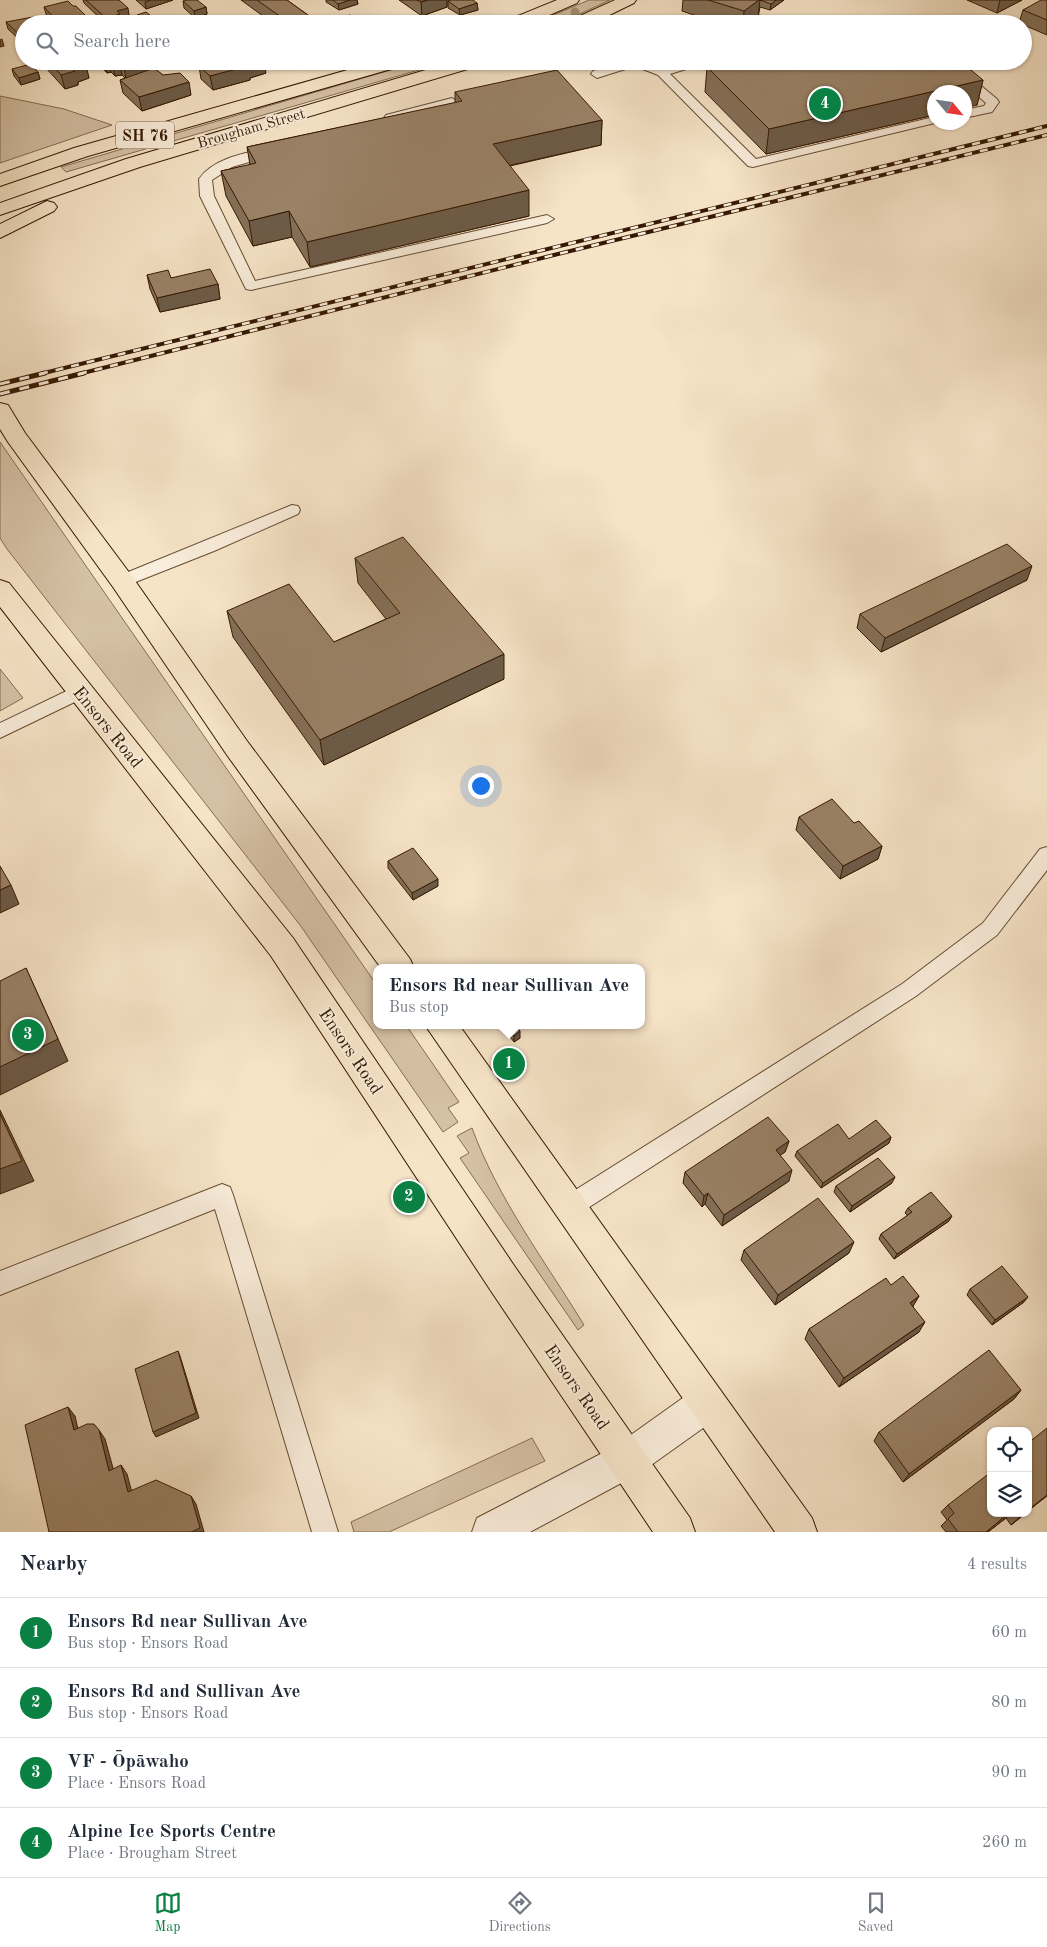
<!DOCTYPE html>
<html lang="en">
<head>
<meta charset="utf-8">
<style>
  :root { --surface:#fff; --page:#f6f6f7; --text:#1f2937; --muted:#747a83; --line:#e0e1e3; --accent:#0b8043 }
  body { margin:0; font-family:"Old Standard TT",serif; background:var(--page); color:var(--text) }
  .controls { position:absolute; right:15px; bottom:15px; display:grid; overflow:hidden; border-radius:10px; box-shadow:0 1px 4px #0004 }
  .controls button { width:45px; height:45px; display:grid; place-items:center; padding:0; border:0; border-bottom:1px solid var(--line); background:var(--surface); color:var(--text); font:25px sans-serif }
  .compass { position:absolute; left:927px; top:85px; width:45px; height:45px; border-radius:50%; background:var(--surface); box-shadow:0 1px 4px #0004; rotate:119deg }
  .you { position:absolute; left:480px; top:785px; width:18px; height:18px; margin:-12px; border:4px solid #fff; border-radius:50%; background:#1a73e8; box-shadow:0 0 0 8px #1a73e833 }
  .badge { display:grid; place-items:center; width:32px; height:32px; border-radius:50%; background:var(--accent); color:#fff; font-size:16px; font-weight:700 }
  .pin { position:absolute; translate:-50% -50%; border:2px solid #fff; box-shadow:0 1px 5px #0006 }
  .popup { position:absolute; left:373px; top:964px; width:272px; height:65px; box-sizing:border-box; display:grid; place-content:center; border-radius:10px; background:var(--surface); filter:drop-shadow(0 1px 4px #0005); font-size:16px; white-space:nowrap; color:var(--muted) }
  .popup b { font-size:19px; color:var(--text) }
  .popup::after { content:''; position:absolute; left:50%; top:100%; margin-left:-10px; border:10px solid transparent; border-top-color:var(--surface) }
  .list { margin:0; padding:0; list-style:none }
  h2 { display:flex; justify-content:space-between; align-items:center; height:65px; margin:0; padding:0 20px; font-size:21px }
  h2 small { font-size:16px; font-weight:400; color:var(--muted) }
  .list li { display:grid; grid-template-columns:32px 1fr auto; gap:15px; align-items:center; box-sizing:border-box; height:70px; padding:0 20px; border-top:1px solid var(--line) }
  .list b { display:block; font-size:19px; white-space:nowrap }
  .list p { margin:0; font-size:16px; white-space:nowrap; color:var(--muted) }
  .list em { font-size:16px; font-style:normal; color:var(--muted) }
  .icon { flex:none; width:28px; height:28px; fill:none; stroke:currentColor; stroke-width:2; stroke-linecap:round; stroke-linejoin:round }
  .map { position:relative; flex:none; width:1047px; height:1532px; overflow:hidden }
  .search { position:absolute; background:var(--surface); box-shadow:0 1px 4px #0004; left:15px; right:15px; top:15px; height:55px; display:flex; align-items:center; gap:12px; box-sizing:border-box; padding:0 18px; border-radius:28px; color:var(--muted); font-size:19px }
  .sheet { height:345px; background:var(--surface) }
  nav { display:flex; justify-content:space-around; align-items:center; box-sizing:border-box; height:70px; border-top:1px solid var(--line); background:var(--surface); font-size:14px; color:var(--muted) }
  nav a { display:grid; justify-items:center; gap:2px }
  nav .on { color:var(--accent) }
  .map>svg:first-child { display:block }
  .green { fill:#d5c1a5; stroke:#866c52 }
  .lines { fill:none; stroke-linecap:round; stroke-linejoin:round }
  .lane-casing { stroke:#664b32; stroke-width:2 }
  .street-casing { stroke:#664b32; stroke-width:2 }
  .primary-casing { stroke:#361800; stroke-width:2 }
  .highway-casing { stroke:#361800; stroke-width:2 }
  .lane { fill:#f9eddb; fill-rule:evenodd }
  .street { fill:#f9eddb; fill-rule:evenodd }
  .primary { fill:#f6e4c7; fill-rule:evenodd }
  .highway { fill:#f6e4c7; fill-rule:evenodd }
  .rail-far1-casing { stroke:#361800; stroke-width:4 }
  .rail-casing { stroke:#361800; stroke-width:5 }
  .rail-far1 { stroke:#f9eddb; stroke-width:2.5; stroke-dasharray:8; stroke-linecap:butt }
  .rail { stroke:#f9eddb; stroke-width:3; stroke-dasharray:10; stroke-linecap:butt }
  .tree { fill:#a79075 }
  .wall { fill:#847059; stroke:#361800 }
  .shaded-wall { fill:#6c5b48; stroke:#361800 }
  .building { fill:#9a8267; stroke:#361800 }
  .labels { text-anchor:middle; stroke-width:4; stroke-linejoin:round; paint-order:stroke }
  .far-street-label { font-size:15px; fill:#361800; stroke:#f9eddb }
  .shield { fill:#f9eddb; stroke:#705842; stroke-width:1 }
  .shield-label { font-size:16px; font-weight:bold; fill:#361800 }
  .street-label { font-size:18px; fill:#361800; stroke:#f9eddb }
</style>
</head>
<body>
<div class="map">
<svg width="1047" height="1532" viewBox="0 0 1047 1532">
  <rect width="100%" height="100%" fill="#f6e4c7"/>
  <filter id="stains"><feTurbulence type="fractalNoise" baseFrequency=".004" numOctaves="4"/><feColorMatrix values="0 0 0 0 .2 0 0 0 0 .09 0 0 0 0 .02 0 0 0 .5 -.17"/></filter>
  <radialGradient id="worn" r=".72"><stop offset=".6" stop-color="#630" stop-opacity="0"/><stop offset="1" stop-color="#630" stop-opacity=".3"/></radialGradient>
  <path class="green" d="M589,0H610L560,23L553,19L541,24H532Z
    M421,61H450L66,172L61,167Z
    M0,96L64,109L112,125L0,163Z
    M0,442L376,984V1025H406L459,1102L448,1108L458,1122L443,1132L300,925L7,549L0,538Z
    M0,669L23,698L0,711Z
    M472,1128C498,1199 545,1261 584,1325L578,1330L460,1158L469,1153L457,1136Z
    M532,1438L545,1461L389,1532H354L351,1522Z"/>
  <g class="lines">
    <defs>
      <path id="lane" d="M625,61H644L663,68L691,61H712L670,74L756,159L934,117V122H939L753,167L748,166L658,75L635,66L597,78L591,74L593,71Z
        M937,61H951L997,99L999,102L992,112L964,118V110L984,106L986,103Z
        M452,98L458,102L456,105L390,122L384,118L386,115Z
        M272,147L276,148L278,151L276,154L232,167L212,180L214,196L255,281L547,215L554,219L547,223L251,290L246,289L200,196L199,179C215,157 247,153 272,147Z
        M292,505L298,506L300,510L298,514L214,551L128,585H116L114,581L116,577Z
        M79,685L85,687L88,692L85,697L0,738V723Z
        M1047,847V870L997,935L916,996L577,1215L569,1218L561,1215L557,1207L561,1199L902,984L983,923L1040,849Z
        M222,1184L230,1187L233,1195L338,1532H312L215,1209L0,1295V1271Z"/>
      <path id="street" d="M707,1385L720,1390L725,1403L720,1416L640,1473L530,1532H472L477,1518L614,1447L694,1390Z"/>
      <path id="primary" d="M0,403L8,405L25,433L131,575L247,741L410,959L414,968H381L227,755L113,587L8,442L0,429Z
        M0,580L9,583L293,938L515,1267L690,1518L695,1532H653L491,1291L271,956L0,607Z
        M425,1025H459L812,1518L817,1532H775Z"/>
      <path id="highway" d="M557,0H579L577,3L529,24H506L508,20Z
        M615,0H636L634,3L591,24H569L571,20Z
        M379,61H407L405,65L88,156L0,186V174L74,148Z
        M456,61H483L481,65L140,167L0,215V203L126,159Z
        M47,201L54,203L57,207L54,211L0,238V224Z"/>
    </defs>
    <use href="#lane" class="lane-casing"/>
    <use href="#street" class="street-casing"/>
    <use href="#primary" class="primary-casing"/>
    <use href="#highway" class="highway-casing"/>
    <use href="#lane" class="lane"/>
    <use href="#street" class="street"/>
    <use href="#primary" class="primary"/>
    <use href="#highway" class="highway"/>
    <defs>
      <path id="rail-far1" d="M40,374L1047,126
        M79,374L554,255L1047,135"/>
      <path id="rail" d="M0,384L45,373
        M0,394L84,373"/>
    </defs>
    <use href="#rail-far1" class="rail-far1-casing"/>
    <use href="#rail" class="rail-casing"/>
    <use href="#rail-far1" class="rail-far1"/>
    <use href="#rail" class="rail"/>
  </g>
  <circle class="tree" cx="575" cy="12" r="4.5"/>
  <path class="wall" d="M83,0H119L129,15L120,17L121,21L112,24H106L84,3Z
    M136,0H173L146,9Z
    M241,0H287L312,18L325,21V24H274Z
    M326,0H357L358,4L339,10L326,2Z
    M399,0H447V7L422,16Z
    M683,0H784L770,10L760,7L758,18L751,24H721L682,11Z
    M967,0H1022L997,13Z
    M1047,0V35L1019,23L1023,10Z
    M183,1L206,7L207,14L195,18L184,8Z
    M448,1L477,3L478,10L460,15L448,8Z
    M73,6L89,19L90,24H55L46,14L44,7Z
    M137,15L156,20V24H141L138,22Z
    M6,22L24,24V44L8,29Z
    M45,61H83L89,78L78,82V85L65,89L46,68Z
    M95,61H164L153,65V68L191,95L142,111L123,93L120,80L125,78L122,75L115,76L111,72L107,73L102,68L101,62L96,63Z
    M278,61H315L301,66L297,63L286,67Z
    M199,66L266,73L250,78V80L213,90L201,79Z
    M707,67L983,80L977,105L934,92V115L766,154L705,92Z
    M12,69L38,72L40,79L21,85L14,76Z
    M455,92L602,120L601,145L510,166L529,216L310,267L292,237L253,246L226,196L221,171L250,165L247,147L455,103Z
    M147,275L218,284L220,299L160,312L150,289Z
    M355,558L504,679L324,765L233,637L227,611L334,642L386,619L358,583Z
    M1027,580L881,652L857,628L860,614Z
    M799,817L854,823L882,846L878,859L840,879L796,830Z
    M388,861L438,886L413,900L388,868Z
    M501,1025H515L520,1038L514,1042Z
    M891,1137L889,1143L821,1188L795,1156L797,1151L849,1139Z
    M789,1141L785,1152L780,1155L789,1181L722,1226L705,1204L702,1207L683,1183L685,1172Z
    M892,1183L850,1212L834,1192L836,1186Z
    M908,1208L949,1221L894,1259L879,1239L881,1234L908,1216L905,1213Z
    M744,1250L849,1253L775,1305L741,1260Z
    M891,1285L919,1296L913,1306L919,1332L839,1387L805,1339L809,1329Z
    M970,1289L1024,1302L992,1325L967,1295Z
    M1021,1390L1014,1399L903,1482L874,1441L879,1432Z
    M948,1505L991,1513H1026L1011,1525L1006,1518L988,1532H946L941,1526L947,1520L941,1512Z"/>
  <path class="shaded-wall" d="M151,0H173L146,9L145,2Z
    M350,0H357L358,4L339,10L338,4Z
    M428,0H447V7L422,16L421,2Z
    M759,0H760L758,18L751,24H743L744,11Z
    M776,0H784L770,10L771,4Z
    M1000,0H1022L997,13Z
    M477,3L478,10L460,15L459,9Z
    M206,7L207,14L195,18L194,11Z
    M128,8L129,15L120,17L121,21L112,24H107L106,18L117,11Z
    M89,19L90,24H71Z
    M156,20V24H146V23Z
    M325,21V24H317Z
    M2,39L4,46L0,47V40Z
    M104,61H109L111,72L107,73Z
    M119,61L122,75L115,76L112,63Z
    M138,61H164L153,65L154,70L126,80L124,66Z
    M259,61H264L266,73L250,78V80L213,90L210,76Z
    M285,61H297V63L286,67Z
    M300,61H315L301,66Z
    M86,65L89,78L78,82V85L65,89L61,75L73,69Z
    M38,72L40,79L21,85L19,78Z
    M983,80L977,105L964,108V92H934V115L766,154L769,129Z
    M189,82L191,95L142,111L139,97Z
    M602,120L601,145L493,169V144Z
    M529,190V216L310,267L307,242Z
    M289,211L292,237L253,246L249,221Z
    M218,284L220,299L160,312L157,298Z
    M1032,566L1027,580L881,652L885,638Z
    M504,654V679L324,765L320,740Z
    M882,846L878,859L840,879L843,866Z
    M438,879V886L413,900L412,893Z
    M11,885L19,904L0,913V890Z
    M26,968L68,1061L0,1095V1067Z
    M520,1031V1038L514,1042V1036Z
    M0,1110L34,1181L0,1194Z
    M891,1137L889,1143L821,1188L823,1183Z
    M789,1141L785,1152L772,1161L776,1150Z
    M792,1170L789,1181L722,1226L724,1215Z
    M895,1177L892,1183L850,1212L852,1206Z
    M708,1193L705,1204L702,1207L704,1196Z
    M952,1216L949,1221L894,1259L897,1254Z
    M854,1242L849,1253L775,1305L778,1295Z
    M919,1296L913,1306L904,1312L910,1303Z
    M1028,1297L1024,1302L992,1325L995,1320Z
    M925,1322L919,1332L839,1387L844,1378Z
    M178,1351L180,1356L199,1418L156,1437L153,1432Z
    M1021,1390L1014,1399L903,1482L909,1474Z
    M68,1407L75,1416L80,1438L74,1430Z
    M99,1430L105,1439L116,1479L109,1471Z
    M121,1465L127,1474L134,1500L128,1492Z
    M1047,1495V1496L1028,1511V1510Z
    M191,1496L196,1504L204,1532H191Z
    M1009,1513H1010L1006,1518L988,1532H986Z
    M1024,1513H1026L1011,1525L1019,1518Z"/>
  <path class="building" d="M86,0H119L128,8L117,11L120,14L106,18Z
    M187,0H197L206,7L194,11L183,1Z
    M257,0H287L312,18L318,16L325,21L317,24H291Z
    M333,0H350L338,4Z
    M417,0H428L421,2Z
    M451,0H473L477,3L459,9L448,1Z
    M708,0H759L744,11Z
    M760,0H776L771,4Z
    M1041,0H1047V20L1023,10Z
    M68,1L73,6H76L89,19L71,24H60L44,7Z
    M146,12L156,20L146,23L137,15Z
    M350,15L364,24H338H339L334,20Z
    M33,17L41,24H24V39L6,22Z
    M840,18L847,24H812Z
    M891,18L914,24H863Z
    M49,61H83L86,65L73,69L75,71L61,75Z
    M119,61H138L124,66Z
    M214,61H259L247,65L248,66L210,76L199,66Z
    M710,61H960L983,80L769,129L707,67Z
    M31,64L38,72L19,78L12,69Z
    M154,68L163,75L180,73L189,82L139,97L120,80Z
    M557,70L602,120L493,144L529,190L307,242L289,211L249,221L221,171L256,163L247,147L462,101L455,92Z
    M210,269L218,284L157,298L147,275L168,270L171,278Z
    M403,537L504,654L320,740L227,611L289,584L334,642L400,613L355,558Z
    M1007,544L1032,566L885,638L860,614Z
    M832,799L854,823L859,821L882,846L843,866L799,817Z
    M413,848L438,879L412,893L388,861Z
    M0,866L11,885L0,890Z
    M26,968L58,1039L0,1067V981Z
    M506,1025H515L520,1031L514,1036Z
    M0,1114L22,1161L0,1169Z
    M768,1117L789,1141L776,1150L792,1170L724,1215L708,1193L704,1196L685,1172Z
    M876,1120L891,1137L823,1183L797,1151L838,1124L849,1139Z
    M878,1158L895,1177L852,1206L836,1186Z
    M931,1192L952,1216L897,1254L881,1234L912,1212L908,1208Z
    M818,1198L854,1242L778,1295L744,1250Z
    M1002,1266L1028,1297L995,1320L970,1289Z
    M903,1276L919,1296L910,1303L925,1322L844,1378L809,1329L886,1278L891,1285Z
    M989,1350L1021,1390L909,1474L879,1432Z
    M178,1351L196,1413L153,1432L135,1369Z
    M68,1407L74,1430L87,1424H94L99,1430L109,1471L121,1465L128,1492L156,1480L191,1496L200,1528L191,1532H49L25,1425Z
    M1047,1428V1495L1028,1510V1443Z
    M991,1472V1513H1009L986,1532H958L948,1519L954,1513L948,1505Z
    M1015,1513H1024L1019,1518Z"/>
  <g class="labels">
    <g class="far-street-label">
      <text transform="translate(251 128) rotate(-16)" y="5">Brougham Street</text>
    </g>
    <rect class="shield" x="116" y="121.5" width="58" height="27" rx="4"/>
    <g class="shield-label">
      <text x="145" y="141">SH 76</text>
    </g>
    <g class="street-label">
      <text transform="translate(108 727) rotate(51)" y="6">Ensors Road</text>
      <text transform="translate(351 1051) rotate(56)" y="6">Ensors Road</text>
      <text transform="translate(577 1387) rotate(55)" y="6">Ensors Road</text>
    </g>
  </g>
  <rect width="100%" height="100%" filter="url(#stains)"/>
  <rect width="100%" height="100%" fill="url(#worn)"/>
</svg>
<div class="controls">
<button><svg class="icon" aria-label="locate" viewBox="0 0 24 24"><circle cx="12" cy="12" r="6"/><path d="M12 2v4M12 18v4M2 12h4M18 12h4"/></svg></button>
<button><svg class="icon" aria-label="layers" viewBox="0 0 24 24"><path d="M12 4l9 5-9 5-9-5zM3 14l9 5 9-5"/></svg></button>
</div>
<svg class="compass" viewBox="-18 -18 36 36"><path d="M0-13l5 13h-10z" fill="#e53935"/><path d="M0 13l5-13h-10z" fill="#747a83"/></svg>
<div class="you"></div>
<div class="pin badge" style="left:509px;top:1064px">1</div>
<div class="popup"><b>Ensors Rd near Sullivan Ave</b>Bus stop</div>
<div class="pin badge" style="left:409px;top:1197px">2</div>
<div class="pin badge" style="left:28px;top:1035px">3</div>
<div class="pin badge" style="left:825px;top:104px">4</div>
<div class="search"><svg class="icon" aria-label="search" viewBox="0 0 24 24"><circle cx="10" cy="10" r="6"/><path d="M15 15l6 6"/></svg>Search here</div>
</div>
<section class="sheet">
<h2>Nearby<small>4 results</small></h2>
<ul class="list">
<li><span class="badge">1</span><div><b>Ensors Rd near Sullivan Ave</b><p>Bus stop · Ensors Road</p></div><em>60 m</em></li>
<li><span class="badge">2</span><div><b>Ensors Rd and Sullivan Ave</b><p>Bus stop · Ensors Road</p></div><em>80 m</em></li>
<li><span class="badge">3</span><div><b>VF - Ōpāwaho</b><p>Place · Ensors Road</p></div><em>90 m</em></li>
<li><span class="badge">4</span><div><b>Alpine Ice Sports Centre</b><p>Place · Brougham Street</p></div><em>260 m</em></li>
</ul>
</section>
<nav>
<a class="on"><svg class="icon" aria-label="map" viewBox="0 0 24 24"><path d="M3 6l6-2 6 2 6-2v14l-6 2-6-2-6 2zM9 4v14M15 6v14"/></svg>Map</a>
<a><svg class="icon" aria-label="directions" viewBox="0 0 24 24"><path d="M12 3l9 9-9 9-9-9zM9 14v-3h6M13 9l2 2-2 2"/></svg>Directions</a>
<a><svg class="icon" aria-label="saved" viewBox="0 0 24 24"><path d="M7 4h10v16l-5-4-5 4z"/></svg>Saved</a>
</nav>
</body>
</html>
